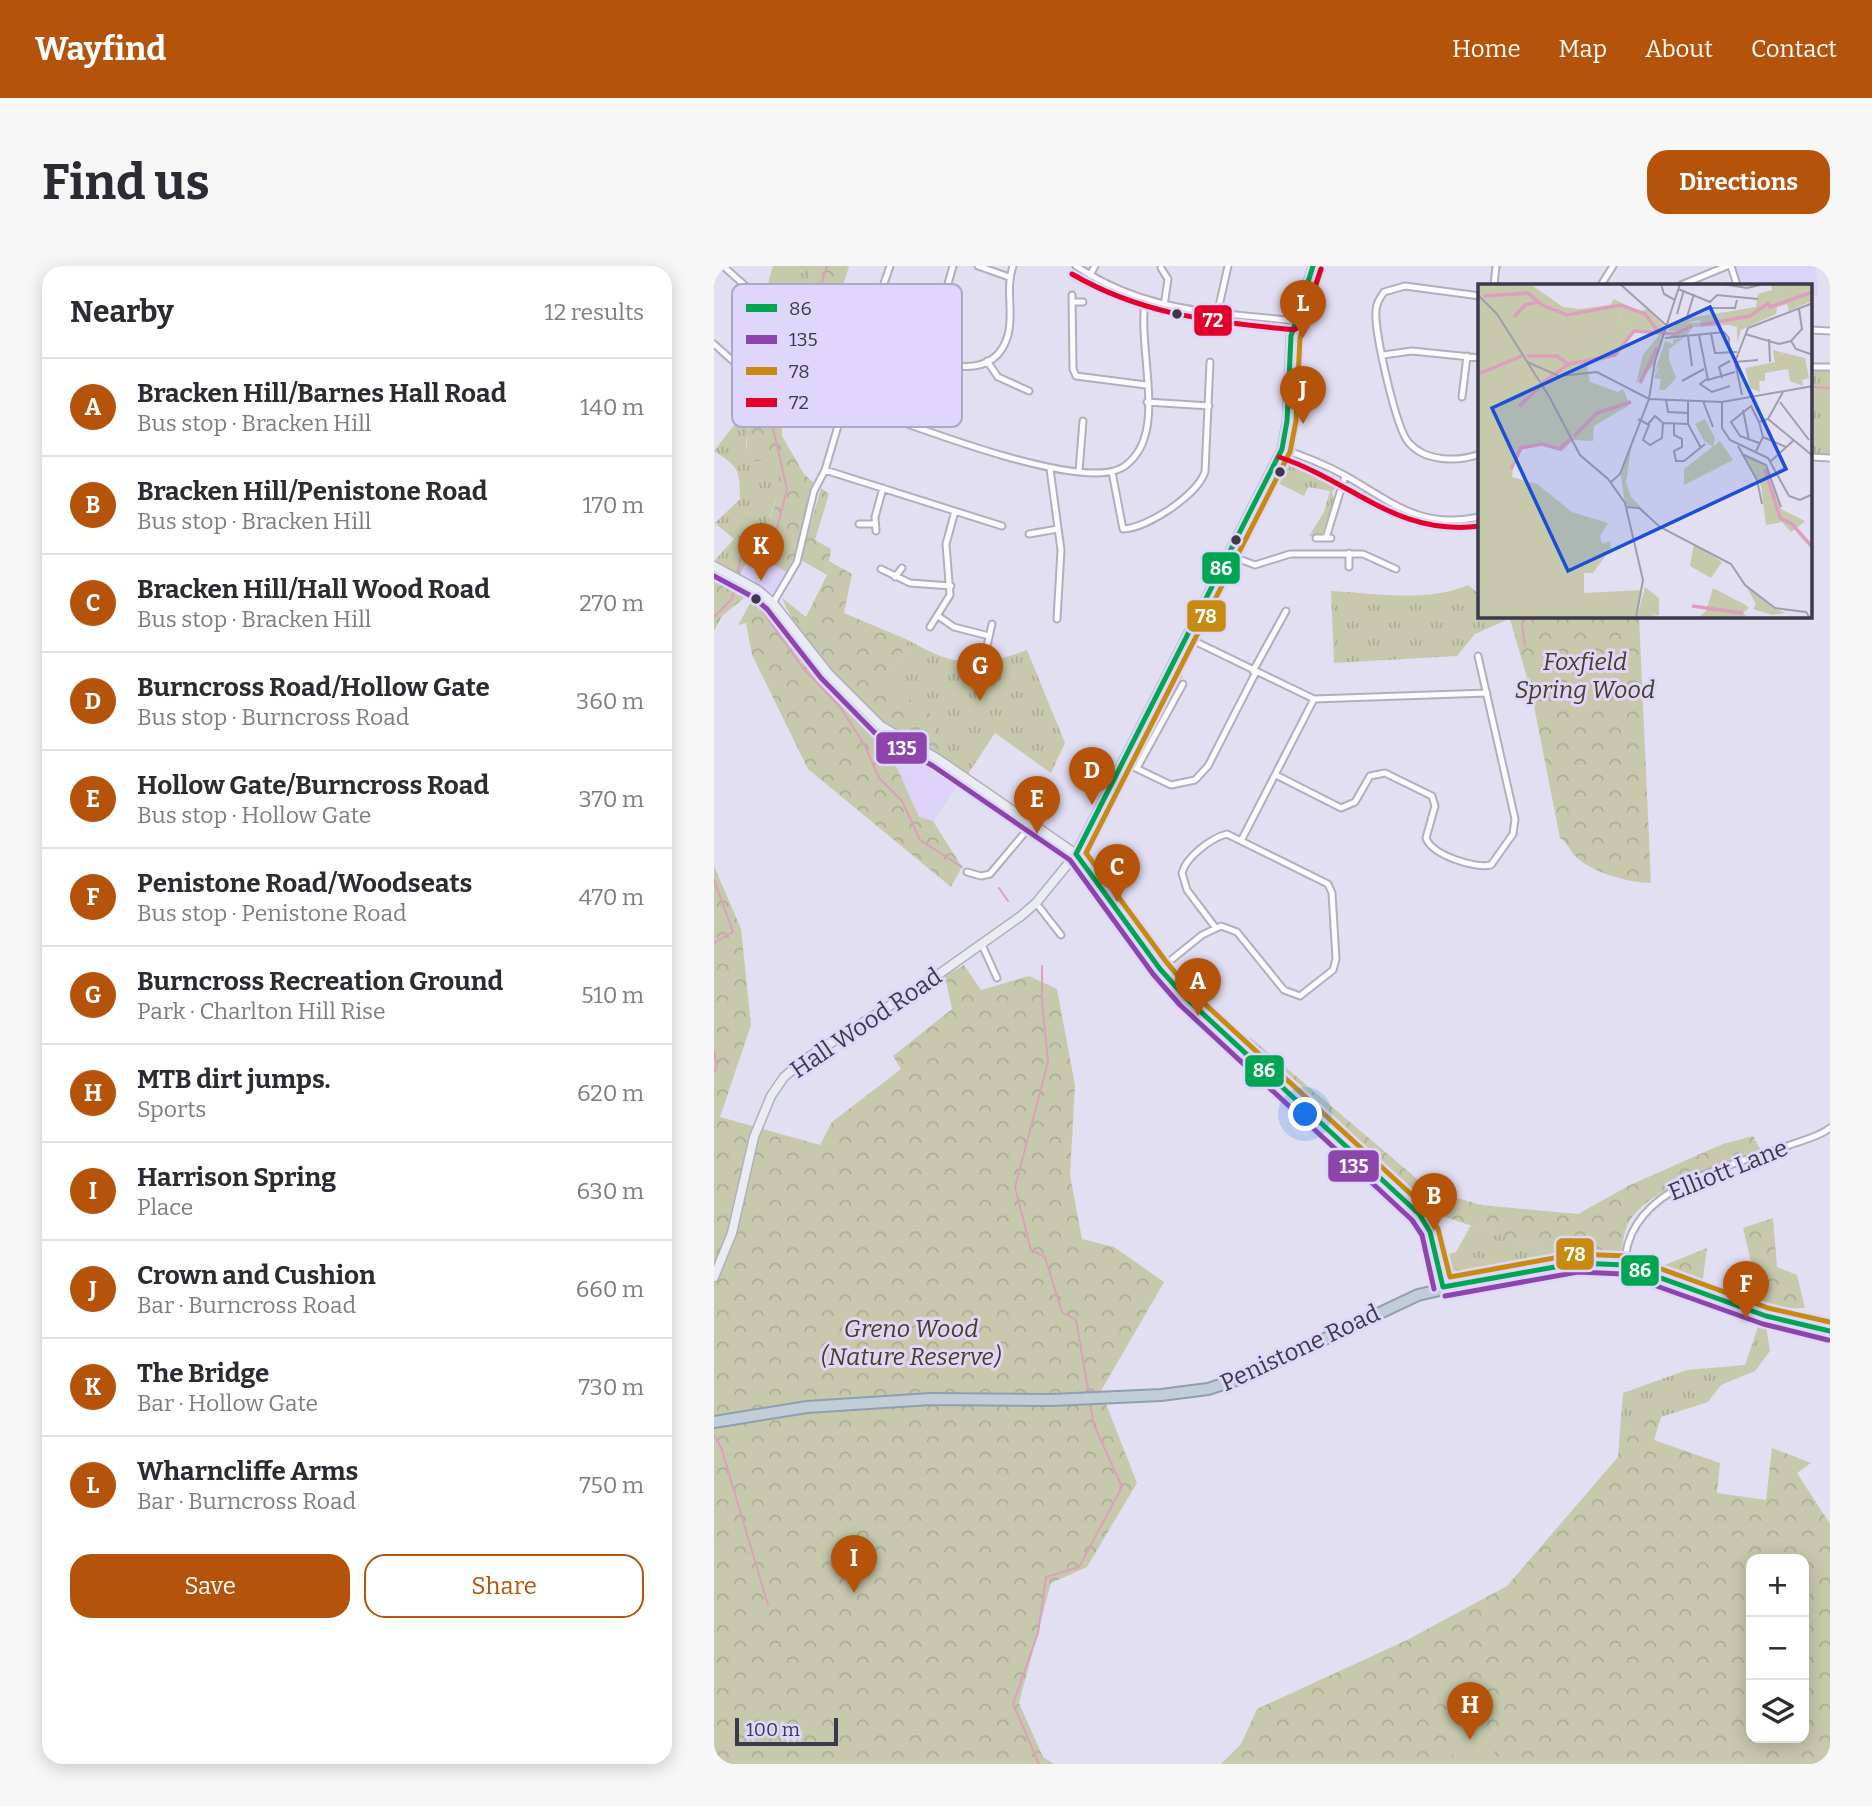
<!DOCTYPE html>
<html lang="en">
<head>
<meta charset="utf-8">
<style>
  :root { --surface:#fff; --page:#f7f7f7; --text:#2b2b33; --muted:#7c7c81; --line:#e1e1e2; --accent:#b45309 }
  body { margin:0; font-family:Bitter,serif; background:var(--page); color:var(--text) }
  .controls { position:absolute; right:21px; bottom:21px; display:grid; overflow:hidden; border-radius:14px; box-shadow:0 4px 18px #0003 }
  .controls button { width:63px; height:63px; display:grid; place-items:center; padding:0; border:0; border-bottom:2px solid var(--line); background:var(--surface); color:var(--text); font:35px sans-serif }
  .scale { position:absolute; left:21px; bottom:18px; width:103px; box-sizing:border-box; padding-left:7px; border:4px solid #3c394a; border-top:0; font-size:19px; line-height:24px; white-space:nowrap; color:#3c394a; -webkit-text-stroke:5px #ded7fb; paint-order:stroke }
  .you { position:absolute; left:592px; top:849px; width:24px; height:24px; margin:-18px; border:5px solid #fff; border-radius:50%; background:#1a73e8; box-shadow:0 0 0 10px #1a73e833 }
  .badge { display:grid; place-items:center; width:46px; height:46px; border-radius:50%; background:var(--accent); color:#fff; font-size:23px; font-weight:700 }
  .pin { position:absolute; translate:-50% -58px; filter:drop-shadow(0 2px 4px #0008) }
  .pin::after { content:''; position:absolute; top:37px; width:24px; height:21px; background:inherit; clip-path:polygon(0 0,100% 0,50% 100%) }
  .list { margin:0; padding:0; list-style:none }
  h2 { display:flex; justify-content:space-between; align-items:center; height:91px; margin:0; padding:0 28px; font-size:30px }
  h2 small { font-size:23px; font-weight:400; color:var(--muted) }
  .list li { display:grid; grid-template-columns:46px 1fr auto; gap:21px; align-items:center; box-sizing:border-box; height:98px; padding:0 28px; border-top:2px solid var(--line) }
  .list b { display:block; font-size:26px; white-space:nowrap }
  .list p { margin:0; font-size:23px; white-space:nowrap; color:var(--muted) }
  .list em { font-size:23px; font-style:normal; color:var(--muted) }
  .actions { display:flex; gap:14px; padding:21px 28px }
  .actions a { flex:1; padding:16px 0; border:2px solid var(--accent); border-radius:21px; text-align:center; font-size:24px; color:var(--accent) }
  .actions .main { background:var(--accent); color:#fff }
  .icon { flex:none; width:38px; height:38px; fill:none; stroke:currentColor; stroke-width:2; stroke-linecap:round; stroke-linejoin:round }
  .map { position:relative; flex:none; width:1116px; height:1498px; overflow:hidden; border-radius:21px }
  header { display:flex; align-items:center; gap:42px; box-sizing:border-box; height:98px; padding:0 35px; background:var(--accent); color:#fff }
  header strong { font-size:33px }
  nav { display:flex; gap:38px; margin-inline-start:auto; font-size:24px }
  .intro { display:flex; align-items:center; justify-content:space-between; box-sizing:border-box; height:168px; padding:0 42px }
  h1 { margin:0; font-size:49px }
  .button { padding:18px 32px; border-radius:21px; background:var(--accent); color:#fff; font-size:24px; font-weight:700 }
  main { display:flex; gap:42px; padding:0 42px }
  aside { flex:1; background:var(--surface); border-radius:21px; box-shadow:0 4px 18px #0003 }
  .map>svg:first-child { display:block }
  .built { fill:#dbd3f8 }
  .grass { fill:url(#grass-tufts) }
  .forest { fill:url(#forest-crowns); fill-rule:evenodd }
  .pitch { fill:#c7c9ad }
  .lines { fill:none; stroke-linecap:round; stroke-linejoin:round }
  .stream { stroke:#dd9fbe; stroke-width:2 }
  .street-casing { stroke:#b1aebe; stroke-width:9 }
  .secondary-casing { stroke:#b1aebe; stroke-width:11 }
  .highway-casing { stroke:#919eae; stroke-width:14 }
  .street { stroke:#fbfafd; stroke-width:5 }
  .secondary { stroke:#e9edf2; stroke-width:8 }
  .highway { stroke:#c1ced7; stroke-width:10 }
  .bus-1-casing { stroke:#ded7fb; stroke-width:10 }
  .bus-2-casing { stroke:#ded7fb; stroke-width:10 }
  .bus-3-casing { stroke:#ded7fb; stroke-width:10 }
  .bus-4-casing { stroke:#ded7fb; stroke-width:10 }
  .bus-1 { stroke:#00a651; stroke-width:5 }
  .bus-2 { stroke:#8e44ad; stroke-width:5 }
  .bus-3 { stroke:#c88b12; stroke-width:5 }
  .bus-4 { stroke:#e4002b; stroke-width:5 }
  .bus-dot { fill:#3c394a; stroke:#ded7fb; stroke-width:2.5 }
  .labels { text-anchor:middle; stroke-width:6; stroke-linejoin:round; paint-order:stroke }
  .park-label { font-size:24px; font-style:italic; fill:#40431e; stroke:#ded7fb }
  .street-label { font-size:24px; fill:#3c394a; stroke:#ded7fb }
  .inset-river { fill:none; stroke:#dd9fbe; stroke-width:3.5 }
  .inset-road { fill:none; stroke:#a09daf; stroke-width:2 }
  .view { fill:#1d4ed8; fill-opacity:0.15; stroke:#1d4ed8; stroke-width:3.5 }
  .inset-edge { fill:none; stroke:#3c394a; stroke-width:3.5 }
  .key { fill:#ded7fb; stroke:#ada8c6; stroke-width:2 }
  .key-label { font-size:19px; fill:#3c394a }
  .line-badge { stroke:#ded7fb; stroke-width:2.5 }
  .badge-label { font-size:19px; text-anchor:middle; font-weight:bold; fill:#fff }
</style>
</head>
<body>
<header>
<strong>Wayfind</strong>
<nav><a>Home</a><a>Map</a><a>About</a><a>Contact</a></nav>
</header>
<div class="intro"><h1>Find us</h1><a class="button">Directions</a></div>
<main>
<aside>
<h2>Nearby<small>12 results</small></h2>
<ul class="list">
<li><span class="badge">A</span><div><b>Bracken Hill/Barnes Hall Road</b><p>Bus stop · Bracken Hill</p></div><em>140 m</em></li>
<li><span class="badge">B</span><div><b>Bracken Hill/Penistone Road</b><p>Bus stop · Bracken Hill</p></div><em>170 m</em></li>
<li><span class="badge">C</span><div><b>Bracken Hill/Hall Wood Road</b><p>Bus stop · Bracken Hill</p></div><em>270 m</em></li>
<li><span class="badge">D</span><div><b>Burncross Road/Hollow Gate</b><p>Bus stop · Burncross Road</p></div><em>360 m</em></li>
<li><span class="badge">E</span><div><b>Hollow Gate/Burncross Road</b><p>Bus stop · Hollow Gate</p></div><em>370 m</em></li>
<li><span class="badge">F</span><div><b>Penistone Road/Woodseats</b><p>Bus stop · Penistone Road</p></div><em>470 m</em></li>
<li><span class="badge">G</span><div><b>Burncross Recreation Ground</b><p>Park · Charlton Hill Rise</p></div><em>510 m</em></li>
<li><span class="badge">H</span><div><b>MTB dirt jumps.</b><p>Sports</p></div><em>620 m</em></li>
<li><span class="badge">I</span><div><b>Harrison Spring</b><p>Place</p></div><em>630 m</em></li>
<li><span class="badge">J</span><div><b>Crown and Cushion</b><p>Bar · Burncross Road</p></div><em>660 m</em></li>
<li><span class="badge">K</span><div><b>The Bridge</b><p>Bar · Hollow Gate</p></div><em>730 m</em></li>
<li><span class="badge">L</span><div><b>Wharncliffe Arms</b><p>Bar · Burncross Road</p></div><em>750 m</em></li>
</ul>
<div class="actions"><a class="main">Save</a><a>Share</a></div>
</aside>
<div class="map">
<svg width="1116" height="1498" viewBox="0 0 1116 1498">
  <defs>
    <pattern id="grass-tufts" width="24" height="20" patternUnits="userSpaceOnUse" patternTransform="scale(1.75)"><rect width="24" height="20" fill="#c7c9ad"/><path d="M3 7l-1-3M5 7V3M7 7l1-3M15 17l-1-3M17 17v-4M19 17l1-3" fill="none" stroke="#acad96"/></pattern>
    <pattern id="forest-crowns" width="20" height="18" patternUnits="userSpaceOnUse" patternTransform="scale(1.75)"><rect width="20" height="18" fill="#c7c9ad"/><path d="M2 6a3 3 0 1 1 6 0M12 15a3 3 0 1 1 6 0" fill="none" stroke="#acad96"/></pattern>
  </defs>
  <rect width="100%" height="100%" fill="#e3dff3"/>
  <path class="built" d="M1022,0H1107L1102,2L1104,30H1097V19H1027Z
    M39,286L72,306L57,330L26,308Z
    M182,476L246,516L219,555L205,552L178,491Z"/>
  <path class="grass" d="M59,0H101L79,47L85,90L53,85L43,126L44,143L36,155L32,177L34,195H63L66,222L54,257L26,308L16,306L1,294L20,273L1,257L26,233C26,204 25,201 0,185L21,158V132Z
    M1097,104H1116V188H1097Z
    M577,194L619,210L627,216L618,226L620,233L608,269L595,270L610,246L616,225L594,221L590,230L560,215L572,196Z
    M754,319L766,329V350L795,353L761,368L743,390L620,397L617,325C662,327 712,337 754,319Z
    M194,374C240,401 263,402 313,384L351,477L337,507L281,467L254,508L230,492L219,471L174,417Z
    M462,406L469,410L423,495H416Z
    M757,959L849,990L737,1011L731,989L742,986Z
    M1045,1058L1052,1060L1056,1085L1041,1105L1007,1119L994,1136L906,1164L909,1127L973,1104L1031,1099Z"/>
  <path class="forest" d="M101,0H135C126,33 112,62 104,94L91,91L68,150V170L90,208L99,216L82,287L72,306L39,286C57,252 68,234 63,195H33C32,175 33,160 44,143L58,158L64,155L85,90L79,47Z
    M107,222L115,228L101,274L117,283L115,295L138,308L130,347L194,374L175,417L222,453L219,471L230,492C210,482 185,472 168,458C132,429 86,375 68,332L92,351L113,309L87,294Z
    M3,309L35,328L8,350L0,365V310Z
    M39,332L52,338C90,385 129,445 182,476L178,491L205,551L219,555L248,601L237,621L94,503L38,389L32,357L24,359Z
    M795,350H925L937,617C914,617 876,606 860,589C855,583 853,576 846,572L817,425Z
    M0,600L27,663L37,759L6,851L106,879L118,856L187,803L179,790L238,743L231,710L250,699L267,724L315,710L343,723L361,819L356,909L368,973L400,981L450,1016L387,1125L423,1217L373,1301L337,1317L305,1437L329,1491L340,1498H0Z
    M536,771L716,924L767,939L864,948L916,919L1009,878L1039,870L1048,886C1011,899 931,921 913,960C909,970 908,982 906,992L849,990L713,945L526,779Z
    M1059,952L1063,1001L1083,1009L1091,1042L1053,1043L1018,1030L1040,1009L1029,962Z
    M993,982L988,1020L943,1002Z
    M948,1148L940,1174L1006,1197L1003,1227L1052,1234L1058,1182L1097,1197L1083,1207L1116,1258V1498H507L527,1478L543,1443L693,1374L793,1320L904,1191L906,1164ZM1037,1293H1090V1472H1037Z"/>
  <path class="pitch" d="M746,1440C764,1455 785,1472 780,1498H741L734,1462Z"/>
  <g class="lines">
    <path class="stream" d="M85,91L113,0
      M1097,121L1116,122
      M23,309L28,286L61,271L73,223L58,158
      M21,324L45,340L88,401L127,442L151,480L165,512L188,535L206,574L248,601
      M0,351L18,333L22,314
      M808,357L811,380
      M0,614L19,666L0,677
      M285,622L294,635
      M328,700V736L334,796L301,921L317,984L331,991L348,1046L362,1054L375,1129
      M0,785L3,801L0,806
      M0,1169L7,1181L54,1339
      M325,1498L299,1438L324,1367L332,1311L365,1301L408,1221L380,1159L376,1138"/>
    <defs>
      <path id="street" d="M9,0L45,32
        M264,0L295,11
        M362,0C434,48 499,45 580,55
        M1017,0L1023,19
        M447,2L454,13L450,40
        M376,9L381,0
        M780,19L782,0
        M887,19L899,0
        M967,19L1013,0
        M358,29L359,103L362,110L432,119
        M766,30L691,20L670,26C666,32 662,37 662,45C660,65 682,163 695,177C712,196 744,196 766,188
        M358,36H369
        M503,49L514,0
        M224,54L239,0
        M1097,64L1116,65
        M153,67C188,82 276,133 294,69C300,47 291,23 299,0
        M0,78L20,96
        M669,89L698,85L766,92
        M273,95L284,111L315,125
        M1097,101H1116
        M748,131L753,90
        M130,135C184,154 353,222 403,204C415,200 426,186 430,173C443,137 425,75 431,34
        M433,136L495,140
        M568,183C590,190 612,199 632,210C681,238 706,263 766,251
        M1097,191L1116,192
        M336,203L347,284L343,353
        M111,204L288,260
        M365,205L369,155
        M398,206L409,263C434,262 483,229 491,206L496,96
        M145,258H161
        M162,265L161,251L169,222
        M315,268L344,263
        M602,272H617
        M612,272L631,210
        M514,289L541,299L576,288H649L682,303
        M635,301V287
        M167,303L196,317L237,320
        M181,311L188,302
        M59,337L83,296L100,225L111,204L126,153L136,101L153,67L176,0
        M224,350L240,361L275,370
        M216,361L236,329L232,278L241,245
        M472,371L600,433L773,427
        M273,380L278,358
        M539,405L572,345
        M409,496L457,519L481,514L494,500L542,406
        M423,502L469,418
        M562,509L627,542L641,536L656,510L671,507L718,530L721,540L712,572C718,589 761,603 777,599L799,568L801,553L764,390
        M528,573L600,433
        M253,606L267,610L276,608L318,558
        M322,637L347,669
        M268,679L283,712
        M446,703L488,669L507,660L523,666L570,724L586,730L619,704L622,693L618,627L614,618L513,568C497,572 472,591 468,607L473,624L501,661
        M911,999C911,921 1017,900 1076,879C1089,874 1105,871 1116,862"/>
      <path id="secondary" d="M0,300L44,324L59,337L114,407L167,460L224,493L362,588L446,703L473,733L705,948L716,966L729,1021
        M0,1011L18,967L40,871L57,830L70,811L93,792L218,713L307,650L322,637L362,588L568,183L573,155L577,70L599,0"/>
      <path id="highway" d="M0,1156L93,1141L217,1133L338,1134L447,1129L494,1123L528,1112L704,1029L808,1005L863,997L911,999L1052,1050L1116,1065"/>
    </defs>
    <use href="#street" class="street-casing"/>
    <use href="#secondary" class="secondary-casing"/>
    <use href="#highway" class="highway-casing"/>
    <use href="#street" class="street"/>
    <use href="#secondary" class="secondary"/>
    <use href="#highway" class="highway"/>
    <defs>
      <path id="bus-1" d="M362,588L568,183L573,155L577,70L599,0
        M362,588L446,703L473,733L705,948L716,966L729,1021
        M729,1021L863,997L911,999L1052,1050L1116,1065"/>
      <path id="bus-2" d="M0,310L39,331L53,343L107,412L161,467L219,500L356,594L439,708L466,739L698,954L708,969L720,1023
        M731,1030L864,1006L909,1008L1049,1058L1114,1074"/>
      <path id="bus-3" d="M607,3L586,72L582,155L576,186L372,587L453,697L479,727L712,942L724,963L736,1011L862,988L912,990L1054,1042L1116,1056"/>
      <path id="bus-4" d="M358,8C430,50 498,55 580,64L588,59L607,3
        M565,191C640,216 683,271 766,260"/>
    </defs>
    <use href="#bus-1" class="bus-1-casing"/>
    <use href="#bus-2" class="bus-2-casing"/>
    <use href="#bus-3" class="bus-3-casing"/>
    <use href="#bus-4" class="bus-4-casing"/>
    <use href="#bus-1" class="bus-1"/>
    <use href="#bus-2" class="bus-2"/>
    <use href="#bus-3" class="bus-3"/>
    <use href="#bus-4" class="bus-4"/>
  </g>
  <g class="bus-dot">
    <circle cx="463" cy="48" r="6"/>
    <circle cx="566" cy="206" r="6"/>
    <circle cx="522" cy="274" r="6"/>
    <circle cx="42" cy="333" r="6"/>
  </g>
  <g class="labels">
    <g class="park-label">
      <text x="871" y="404">Foxfield<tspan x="871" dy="28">Spring Wood</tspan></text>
      <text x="197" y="1071">Greno Wood<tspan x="197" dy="28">(Nature Reserve)</tspan></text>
    </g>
    <g class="street-label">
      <text transform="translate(152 757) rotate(-34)" y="8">Hall Wood Road</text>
      <text transform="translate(1014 904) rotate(-22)" y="8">Elliott Lane</text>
      <text transform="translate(586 1082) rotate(-25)" y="8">Penistone Road</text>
    </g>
  </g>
  <g transform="translate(764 18)">
    <rect width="334" height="334" fill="#e3dff3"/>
    <path d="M293,0H334V6H326L315,16L304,9L303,18L258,37L248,35L225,41L221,36L209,39L205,47H189L205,35L278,23L280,10L294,6ZM142,18L167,31L178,44H155L150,50L139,25ZM184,76H191L198,94L187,106H181L183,95L176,94ZM297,78L298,87L287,89V97H281L282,108L272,104L267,84ZM227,135L237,154L235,163L226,157L217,140ZM266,171L286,180L303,225L327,237L319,244L313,248L304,238L288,241L283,202Z" fill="#c7c9ad"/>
    <path d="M0,0L55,2L85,23L102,25L132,21L136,15L142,18L139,25L150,50L155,44H177L167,31L157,29L169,25L188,44L187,50L157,48L138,72L109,81L112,98L140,108L145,105L150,117V122L116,142L115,157L95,156L84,167L63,161L44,165L37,172L34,193L59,200L94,228L130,239L122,252L124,260L132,257L133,264L115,289H106V309L164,306L157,334H0ZM334,6V17L311,27L309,20L299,23L298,30L263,46L259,59V43L252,41L215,43L208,52L193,54V48L205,47L209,39L258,37L280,28L285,20L303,18L304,8L315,16L323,7ZM182,50L187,51L175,82L158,99L165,71ZM207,53L191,65V76L184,77L176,90L187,57L195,60V55ZM155,152L148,198L153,213L175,236L161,223L149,222L146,214L143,191ZM242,157L255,176L206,201V185ZM216,260L244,278L233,294L212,282ZM268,302L295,324L308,329L294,331L275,325L278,320ZM167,303L181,314V331L159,334ZM235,304L266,320L271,324L265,329L269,332L220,334L228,327Z" fill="#c7c9ad"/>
    <path d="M295,66L327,74L331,94L324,96L325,102L312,97L310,85L298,87Z" fill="#c7c9ad"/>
    <path class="inset-river" d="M6,12L50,9L64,21L89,31L143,21L167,30L179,46M36,33L47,21L60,18M223,41L272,32L290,19L292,23L335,8M49,72H79L89,79M0,90L44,72M64,99L91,80L137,71L156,47L197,50L214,42M162,99L179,64M41,122L61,104M96,152L119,129L153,118M33,185L43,164L64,160L82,165L92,155M287,185L302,234L314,240L335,264M214,322L265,329"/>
    <path class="inset-road" d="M142,0L189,42M183,0L186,10L197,16M244,0L269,4L286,0M200,5L232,18L239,11L280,15M0,11L19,30L72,114L102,171L130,195L147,219L165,296L158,334M233,24H257L259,16M199,30L206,6M209,33L216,10M233,50L237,69L259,68M267,50L301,60L313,57L324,45L321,25M221,51L230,96L257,88M210,53L214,82M187,54L246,48L251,54V66M291,55L292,78M313,57L318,65L335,71M49,78L81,92L119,88L171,115L244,118L335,102M257,78L280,76M244,94L241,83L252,77M229,95L222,100L234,108L252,102M204,97L226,85M305,108L290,135L335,172M264,111L257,78L270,44L335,19M188,116L190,128L210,129M210,117V140L223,164M225,117L235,143M244,118V144L252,156L290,174L311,212L322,216L335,210M302,118L331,156M265,126L271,156M160,135L171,141L165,156L172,161L184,154L185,139M281,138L273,122L253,138L262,152L281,159M185,139L210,140M196,139V151L204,155V163L196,167L198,177H206L227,160M170,140L177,132L185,139M285,153L281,138L290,135M260,162L279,196L284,220M278,167L285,153L308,163M264,170L288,181L303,223M293,177L316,156M133,198L142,190L171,115L177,77L202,0M149,223L161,224L182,243L253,280L267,301L297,324L328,328L332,334"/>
    <path class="view" d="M232,23L308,185L90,287L14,124Z"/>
    <rect width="334" height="334" class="inset-edge"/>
  </g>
  <rect x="18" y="18" width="230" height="143" rx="10" class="key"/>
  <rect x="32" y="38" width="31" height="8" fill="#00a651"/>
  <rect x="32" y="69" width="31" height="9" fill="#8e44ad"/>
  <rect x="32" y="101" width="31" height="8" fill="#c88b12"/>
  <rect x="32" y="132" width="31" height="9" fill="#e4002b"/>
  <g class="key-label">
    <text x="75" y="49">86</text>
    <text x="75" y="80">135</text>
    <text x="75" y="112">78</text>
    <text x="75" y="143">72</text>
  </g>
  <g class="line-badge">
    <rect x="479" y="38" width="40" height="33" rx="7" fill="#e4002b"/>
    <rect x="487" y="285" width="40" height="34" rx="7" fill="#00a651"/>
    <rect x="472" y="333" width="41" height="34" rx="7" fill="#c88b12"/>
    <rect x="161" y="465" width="53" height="34" rx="7" fill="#8e44ad"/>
    <rect x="530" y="788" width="41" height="34" rx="7" fill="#00a651"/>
    <rect x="613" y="883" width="53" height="34" rx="7" fill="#8e44ad"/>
    <rect x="841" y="971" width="40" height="34" rx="7" fill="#c88b12"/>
    <rect x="906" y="988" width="40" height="33" rx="7" fill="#00a651"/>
  </g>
  <g class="badge-label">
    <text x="499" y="61">72</text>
    <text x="507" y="309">86</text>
    <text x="492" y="357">78</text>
    <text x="188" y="489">135</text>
    <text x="550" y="811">86</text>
    <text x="640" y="907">135</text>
    <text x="861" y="995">78</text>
    <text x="926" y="1011">86</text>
  </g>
</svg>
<div class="controls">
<button>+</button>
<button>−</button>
<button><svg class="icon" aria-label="layers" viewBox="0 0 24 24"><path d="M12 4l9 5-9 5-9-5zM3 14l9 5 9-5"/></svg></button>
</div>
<div class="scale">100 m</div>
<div class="you"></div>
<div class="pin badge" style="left:484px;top:750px">A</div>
<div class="pin badge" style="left:720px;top:965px">B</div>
<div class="pin badge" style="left:403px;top:636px">C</div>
<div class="pin badge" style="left:378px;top:539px">D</div>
<div class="pin badge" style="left:323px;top:568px">E</div>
<div class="pin badge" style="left:1032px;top:1053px">F</div>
<div class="pin badge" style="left:266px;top:435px">G</div>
<div class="pin badge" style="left:756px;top:1474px">H</div>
<div class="pin badge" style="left:140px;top:1327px">I</div>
<div class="pin badge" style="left:589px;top:158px">J</div>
<div class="pin badge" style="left:47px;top:315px">K</div>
<div class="pin badge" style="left:589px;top:72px">L</div>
</div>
</main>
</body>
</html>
